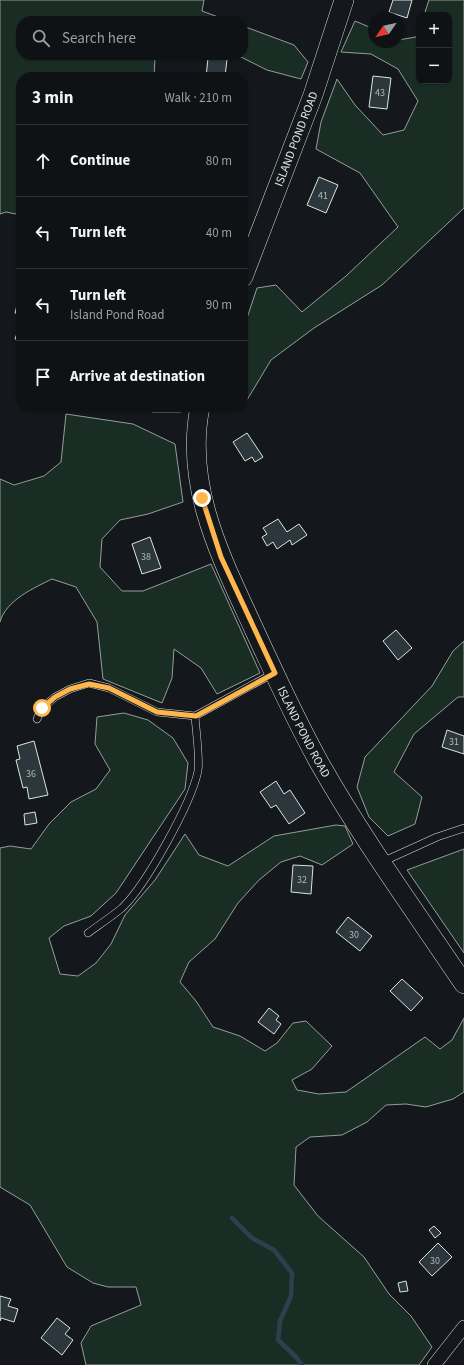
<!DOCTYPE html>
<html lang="en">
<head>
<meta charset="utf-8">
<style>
  :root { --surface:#0f1215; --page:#1d2022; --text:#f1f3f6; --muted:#9b9ea0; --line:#2f3234 }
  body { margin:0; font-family:"Source Sans 3",sans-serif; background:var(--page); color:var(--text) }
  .controls { position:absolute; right:12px; top:12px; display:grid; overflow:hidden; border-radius:8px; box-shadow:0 1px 3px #0004 }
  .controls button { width:36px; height:36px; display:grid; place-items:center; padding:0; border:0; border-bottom:1px solid var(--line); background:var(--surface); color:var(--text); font:20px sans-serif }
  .compass { position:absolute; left:368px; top:12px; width:36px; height:36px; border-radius:50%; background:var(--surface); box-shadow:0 1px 3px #0004; rotate:236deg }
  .stop { position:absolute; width:12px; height:12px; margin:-9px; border:3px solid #ffb74d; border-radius:50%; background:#fff }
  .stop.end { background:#ffb74d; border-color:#fff; box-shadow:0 1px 4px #0008 }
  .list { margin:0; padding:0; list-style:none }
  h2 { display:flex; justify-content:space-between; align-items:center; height:52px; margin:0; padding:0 16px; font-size:17px }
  h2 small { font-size:13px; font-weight:400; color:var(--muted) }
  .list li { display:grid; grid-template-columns:26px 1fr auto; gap:12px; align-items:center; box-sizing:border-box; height:72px; padding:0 16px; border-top:1px solid var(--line) }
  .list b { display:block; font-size:15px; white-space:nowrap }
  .list p { margin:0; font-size:13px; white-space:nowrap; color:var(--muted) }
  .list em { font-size:13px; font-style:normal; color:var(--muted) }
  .icon { flex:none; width:22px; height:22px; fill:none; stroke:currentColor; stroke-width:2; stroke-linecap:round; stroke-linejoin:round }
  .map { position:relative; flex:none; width:464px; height:1365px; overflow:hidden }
  .search { position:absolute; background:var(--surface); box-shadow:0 1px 3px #0004; left:16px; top:16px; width:232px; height:44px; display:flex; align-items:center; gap:10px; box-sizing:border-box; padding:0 14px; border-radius:16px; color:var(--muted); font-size:15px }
  .panel { position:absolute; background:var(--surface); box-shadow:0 1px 3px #0004; left:16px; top:72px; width:232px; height:340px; border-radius:16px }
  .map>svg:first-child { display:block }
  .green { fill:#1a2d24; stroke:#939e99 }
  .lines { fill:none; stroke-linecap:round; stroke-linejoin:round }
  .stream { stroke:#2f3f4d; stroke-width:4.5 }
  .building { fill:#2c363c; stroke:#d8e6dc }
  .lane-casing { stroke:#d8e6dc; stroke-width:8 }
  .street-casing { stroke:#d8e6dc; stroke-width:14 }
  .secondary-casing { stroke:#d8e6dc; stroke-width:20 }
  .lane { stroke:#14181c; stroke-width:7 }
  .street { stroke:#14181c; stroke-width:13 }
  .secondary { stroke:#14181c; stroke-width:19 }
  .route { stroke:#ffb74d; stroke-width:5 }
  .labels { text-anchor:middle; stroke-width:3; stroke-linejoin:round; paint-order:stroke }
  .number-label { font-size:10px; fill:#adbab4 }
  .street-label { font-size:12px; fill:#d8e6dc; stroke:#14181c }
</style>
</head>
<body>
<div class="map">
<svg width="464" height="1365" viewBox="0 0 464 1365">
  <rect width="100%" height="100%" fill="#14181c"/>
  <path class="green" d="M0,0H204L202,11L229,21H21V55H157L155,58L154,77H21V215L6,212L0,214Z
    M429,0H464V208L382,285L314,328L271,360L244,405H243V330L257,288L276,285L302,312L346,276L398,227L360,173L316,149L321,122L337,79L355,105L383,135L404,130L418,101L398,69L371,54L341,52L355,21L374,29V42H398V40L416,37L419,29V81H449V15H424Z
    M243,26L294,45L308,62L301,79L267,70L237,55H243Z
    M138,407H183L181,412H153Z
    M66,414L133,424L175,444L183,502L148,514L120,520L102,539L100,567L122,591H143L211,564L260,673L217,694L201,668L174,649L172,678L162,703L103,679L97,622L76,587L52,579C34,588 6,600 0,622V479L14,485L44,476L61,462Z
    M464,641V697H458L414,734L394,772L422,797L415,824L388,836L369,817L357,787L365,757L432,686L453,651Z
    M124,713L148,720L173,738L188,763L185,789L116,893L91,916L64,926L49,938L60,974L78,976L96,963L111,944L125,915L155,880L185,834L199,855L228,866L274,836L336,825L345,826L353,844L322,865L300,856L281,862L259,880L238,903L215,939L189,962L180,982L196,1001L213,1027L240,1036L265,1051L277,1043L293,1023L306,1021L332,1046L312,1069L292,1080L297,1090L319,1094L346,1092L425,1037L440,1049L452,1040L464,1018V1092L453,1099L426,1107L406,1104L386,1105L367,1122L342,1135L310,1137L296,1147L294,1185L318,1216L364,1257L389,1294L411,1316L432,1347L419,1365H86L81,1343L91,1326L141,1305L136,1287H108L93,1283L67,1267L30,1205L0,1187V848L10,846L31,849L49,824L71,802L96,789L110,770L95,744L97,717Z
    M464,849V953L407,870Z"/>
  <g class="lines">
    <path class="stream" d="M232,1218L252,1238L274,1250L292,1273L291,1296L280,1321L278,1340L296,1357L302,1365"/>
  </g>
  <path class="building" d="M393,0H412L407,18L389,12Z
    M208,58L227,59L225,77H206Z
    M373,76L391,78L387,109L369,107Z
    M319,177L338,185L326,213L307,205Z
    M17,305L21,307V315L15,313Z
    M21,322V341L15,339Z
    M247,433L263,457L255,462L252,457L245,461L233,442Z
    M278,519L287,532L299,524L307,535L292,545L290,540L277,549L273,542L267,546L262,537L267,534L263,528Z
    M150,537L161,568L142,574L132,544Z
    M396,630L412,648L398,660L383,641Z
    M447,730L464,736V754L442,747Z
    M34,741L48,795L29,799L27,787L23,788L16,760L20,759L17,746Z
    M276,781L284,794L290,790L305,813L289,824L276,805L271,808L260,792Z
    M35,812L37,823L25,825L24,814Z
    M293,865L313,866L311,894L291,892Z
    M348,917L372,936L360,951L336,932Z
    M402,979L423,998L411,1011L390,991Z
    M269,1008L279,1016L276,1020L281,1024L274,1034L258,1022Z
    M434,1226L441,1233L435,1238L429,1230Z
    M438,1243L452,1257L432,1276L419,1262Z
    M406,1281L408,1291L400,1292L398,1283Z
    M0,1296L11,1299L8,1306L18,1309L14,1322L1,1318L0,1321Z
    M57,1318L70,1328L65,1334L73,1340L62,1355L41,1338Z"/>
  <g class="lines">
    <defs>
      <path id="lane" d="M37,719L42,708L55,697L70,689L89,683L109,688L157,712L195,716L274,673
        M382,862L437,837L464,828
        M88,933C99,925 111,917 122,908C146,885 191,804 198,771C200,758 196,731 195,716"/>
      <path id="street" d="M434,1365L464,1327"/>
      <g id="secondary">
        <path id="s1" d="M243,277L313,95L344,0"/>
        <path id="s2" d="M200,407C184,486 221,557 253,627C274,673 295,719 320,764C363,840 415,911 464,984"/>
      </g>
    </defs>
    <use href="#lane" class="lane-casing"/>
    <use href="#street" class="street-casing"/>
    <use href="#secondary" class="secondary-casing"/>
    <use href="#lane" class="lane"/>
    <use href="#street" class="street"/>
    <use href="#secondary" class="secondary"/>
  </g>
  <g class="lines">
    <path class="route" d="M42,708L55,697L70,689L89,684L109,688L157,712L196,716L275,673L221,557L202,498"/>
  </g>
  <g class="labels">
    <g class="number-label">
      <text x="380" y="96">43</text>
      <text x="323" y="199">41</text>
      <text x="146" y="560">38</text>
      <text x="454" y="745">31</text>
      <text x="31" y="777">36</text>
      <text x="302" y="883">32</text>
      <text x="354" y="938">30</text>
      <text x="435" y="1264">30</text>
    </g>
    <g class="street-label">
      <text dy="4" stroke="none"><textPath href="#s1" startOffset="148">ISLAND POND ROAD</textPath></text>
      <text dy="4" stroke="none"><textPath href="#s2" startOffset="347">ISLAND POND ROAD</textPath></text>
    </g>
  </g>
</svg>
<div class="controls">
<button>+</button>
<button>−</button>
</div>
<svg class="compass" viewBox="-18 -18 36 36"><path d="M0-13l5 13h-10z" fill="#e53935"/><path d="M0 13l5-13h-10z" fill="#9b9ea0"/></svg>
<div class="stop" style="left:42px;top:708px"></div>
<div class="stop end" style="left:202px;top:498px"></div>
<div class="search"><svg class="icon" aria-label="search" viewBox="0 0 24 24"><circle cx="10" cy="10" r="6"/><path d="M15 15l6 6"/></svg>Search here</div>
<section class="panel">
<h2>3 min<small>Walk · 210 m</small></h2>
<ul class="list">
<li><svg class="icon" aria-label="ahead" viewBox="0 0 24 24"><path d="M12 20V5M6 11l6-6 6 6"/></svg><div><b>Continue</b></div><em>80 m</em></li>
<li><svg class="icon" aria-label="left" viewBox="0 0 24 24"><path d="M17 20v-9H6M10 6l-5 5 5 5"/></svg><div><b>Turn left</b></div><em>40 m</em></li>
<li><svg class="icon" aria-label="left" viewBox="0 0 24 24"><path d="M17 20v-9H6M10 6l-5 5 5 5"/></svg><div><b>Turn left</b><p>Island Pond Road</p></div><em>90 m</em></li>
<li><svg class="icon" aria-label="arrive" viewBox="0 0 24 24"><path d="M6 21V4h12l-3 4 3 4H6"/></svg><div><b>Arrive at destination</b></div></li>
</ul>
</section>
</div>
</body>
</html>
